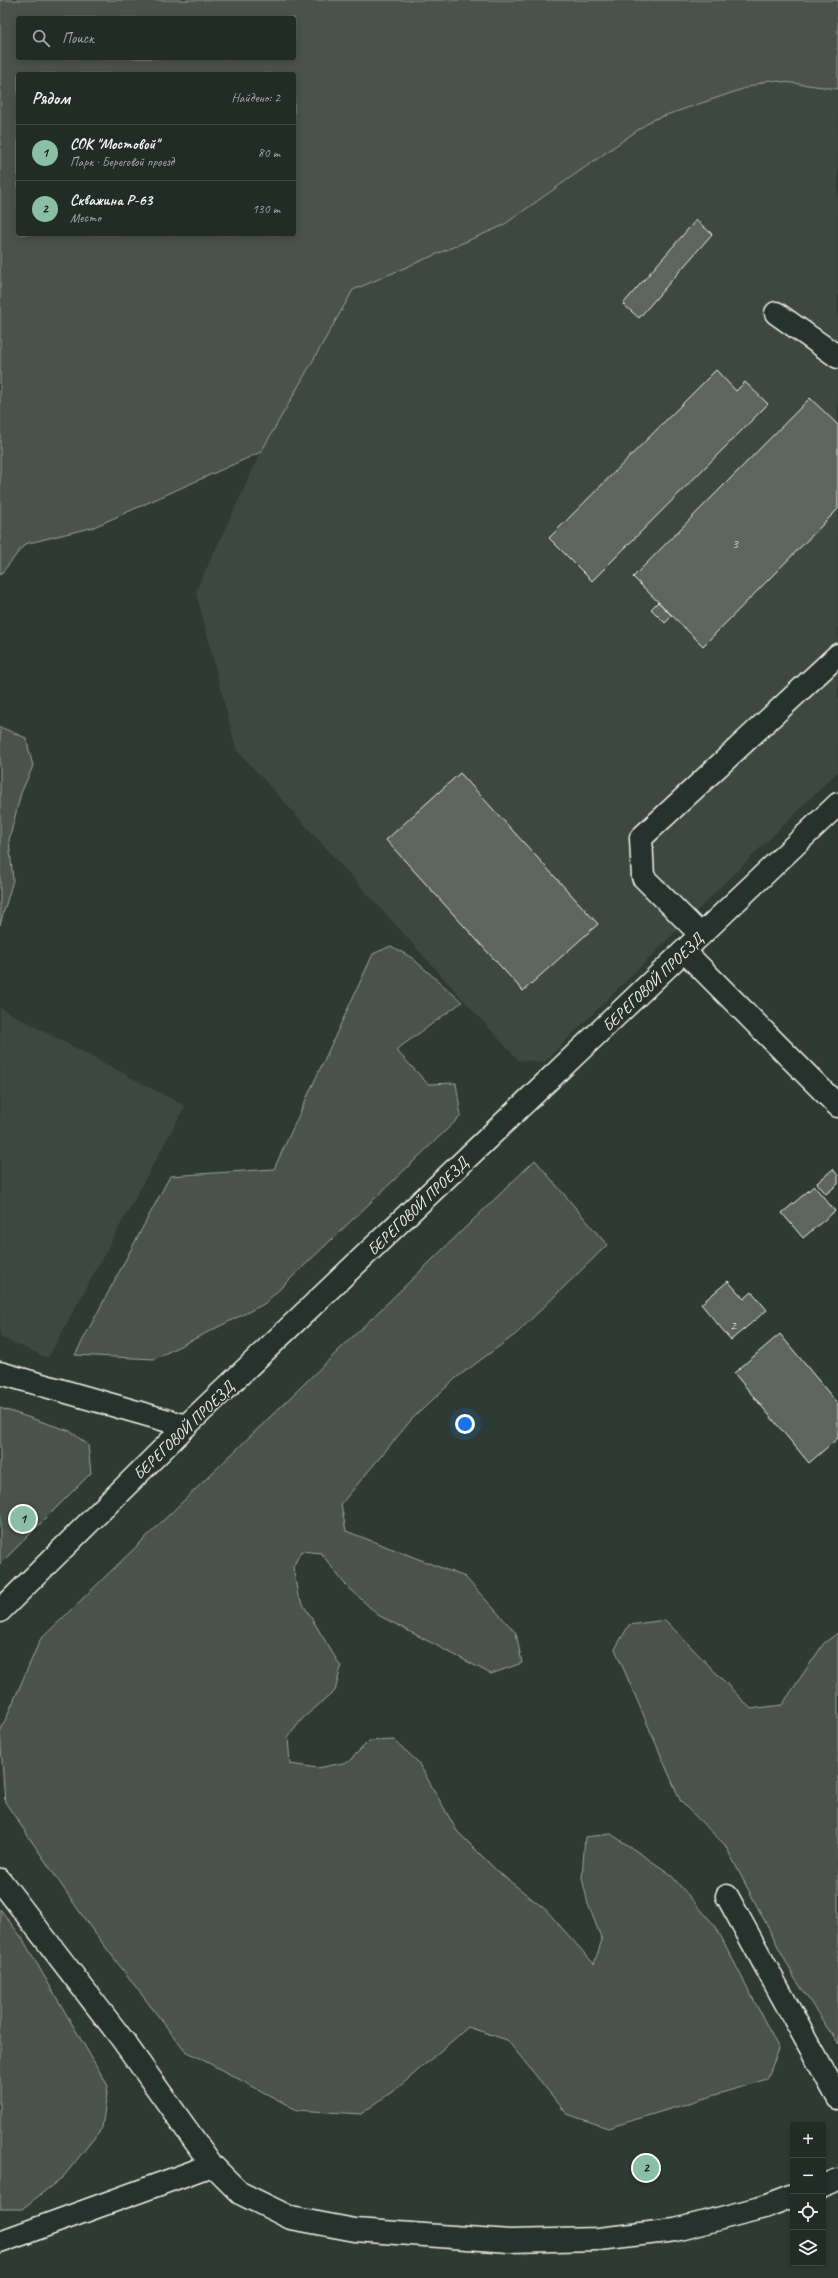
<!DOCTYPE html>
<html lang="ru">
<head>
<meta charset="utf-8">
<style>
  :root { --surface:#222c27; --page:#2e3833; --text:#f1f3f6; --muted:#a2a7a7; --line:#3f4844; --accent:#8abfa5 }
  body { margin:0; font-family:Caveat,sans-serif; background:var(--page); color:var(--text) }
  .controls { position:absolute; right:12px; bottom:12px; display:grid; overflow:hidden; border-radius:4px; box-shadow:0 2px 6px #0003 }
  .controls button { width:36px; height:36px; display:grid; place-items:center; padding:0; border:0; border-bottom:1px solid var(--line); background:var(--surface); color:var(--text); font:20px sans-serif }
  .you { position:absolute; left:465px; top:1424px; width:14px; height:14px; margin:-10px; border:3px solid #fff; border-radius:50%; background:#1a73e8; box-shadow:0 0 0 6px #1a73e833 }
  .badge { display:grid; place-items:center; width:26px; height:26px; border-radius:50%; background:var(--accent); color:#111; font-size:13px; font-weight:700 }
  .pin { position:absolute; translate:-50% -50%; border:2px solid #fff; box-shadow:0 1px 4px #0006 }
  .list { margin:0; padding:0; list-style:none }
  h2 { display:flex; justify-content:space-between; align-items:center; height:52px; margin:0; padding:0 16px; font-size:17px }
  h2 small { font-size:13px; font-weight:400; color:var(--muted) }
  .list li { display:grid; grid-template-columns:26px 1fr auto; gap:12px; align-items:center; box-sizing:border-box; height:56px; padding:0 16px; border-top:1px solid var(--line) }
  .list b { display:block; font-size:15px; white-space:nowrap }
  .list p { margin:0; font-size:13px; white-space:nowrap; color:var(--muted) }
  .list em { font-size:13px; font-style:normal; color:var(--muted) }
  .icon { flex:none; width:22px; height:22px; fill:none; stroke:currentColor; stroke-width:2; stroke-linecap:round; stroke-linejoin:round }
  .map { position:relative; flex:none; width:838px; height:2278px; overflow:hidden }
  .search { position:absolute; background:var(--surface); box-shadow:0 2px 6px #0003; left:16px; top:16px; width:280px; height:44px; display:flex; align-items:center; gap:10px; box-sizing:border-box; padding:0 14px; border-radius:4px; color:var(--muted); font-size:15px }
  .panel { position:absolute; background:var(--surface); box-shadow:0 2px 6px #0003; left:16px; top:72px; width:280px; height:164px; border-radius:4px }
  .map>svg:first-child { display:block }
  .built { fill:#3c4841 }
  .green { fill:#48524c; stroke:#9ea29a; fill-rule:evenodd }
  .building { fill:#5c655e; stroke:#f4f1e8 }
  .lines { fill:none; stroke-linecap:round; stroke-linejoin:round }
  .minor-casing { stroke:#f4f1e8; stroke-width:25 }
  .minor { stroke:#26332d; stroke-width:22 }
  .labels { text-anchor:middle; stroke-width:3; stroke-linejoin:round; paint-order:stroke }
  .number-label { font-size:14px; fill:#cecec6 }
  .street-label { font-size:16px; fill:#f4f1e8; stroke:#26332d }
</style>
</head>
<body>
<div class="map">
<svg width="838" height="2278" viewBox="0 0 838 2278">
  <rect width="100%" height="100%" fill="#2e3b34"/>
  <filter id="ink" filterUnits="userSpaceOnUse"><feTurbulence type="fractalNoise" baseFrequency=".025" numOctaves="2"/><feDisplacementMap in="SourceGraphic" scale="8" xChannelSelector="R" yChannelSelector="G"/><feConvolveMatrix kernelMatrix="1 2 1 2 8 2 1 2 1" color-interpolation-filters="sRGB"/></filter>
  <g filter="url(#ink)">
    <path class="built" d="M769,80L838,89V771L544,1062L518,1060L236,749L196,591L261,452L353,290L502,226L652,120Z
      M0,1008L185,1106L48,1358L0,1337Z"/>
    <path class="green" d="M0,0H838V89L769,80L652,120L502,226L353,290L261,452L94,527L25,544L0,575ZM18,18H294V58H18ZM18,74H294V234H18Z
      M0,727L26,738L33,766L21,793L9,840L13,880L0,925Z
      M391,946L412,958L462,1002L396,1050L428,1084L456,1083L461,1116L264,1304L154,1359L75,1355L170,1176L274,1169L373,954Z
      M535,1160L607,1245L516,1334L456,1378L412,1419L341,1504L346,1531L465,1577L516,1633L522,1663L491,1674L378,1615L344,1583L321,1553L301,1551L293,1567L298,1596L341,1667L335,1691L303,1718L288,1737L290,1764L318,1768L348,1762L369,1741L394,1740L418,1762L457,1831L497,1871L546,1910L594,1964L602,1940L588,1904L582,1878L585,1837L611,1834L669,1873L716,1927L779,2049L767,2079L608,2128L567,2114L507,2040L468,2027L400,2086L361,2114L297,2110L184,2050L88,1924L5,1802L0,1732L40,1640Z
      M0,1408L70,1431L88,1445L91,1473L0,1564Z
      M665,1620L751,1709L782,1705L824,1643L838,1633V2044L794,1977L725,1845L681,1802L615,1649L629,1625Z
      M0,1909L22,1938L108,2086L102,2128L64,2176L22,2209H0Z"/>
    <path class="building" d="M696,220L712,234L639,318L623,304Z
      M716,370L736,391L745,382L768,404L592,581L549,538Z
      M810,398L838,425V509L703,646L633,577Z
      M658,602L672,616L665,623L651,609Z
      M460,773L598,924L523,991L386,840Z
      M833,1169L838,1176V1184L826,1194L817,1183Z
      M814,1186L835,1211L803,1238L782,1213Z
      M728,1281L744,1299L752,1292L767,1310L731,1340L701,1304Z
      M780,1334L838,1404V1438L809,1463L734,1373Z"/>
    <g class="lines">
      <defs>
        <path id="minor" d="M776,313L838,357
          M701,935L643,877L641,838L838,655
          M684,951L838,1106
          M0,1373L186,1426
          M0,1611L186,1426L838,804
          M0,1880L122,2039L212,2165L240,2193L291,2218L355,2230L509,2241L599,2239L675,2230L764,2207L793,2196
          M727,1896L838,2098
          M823,2186L838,2180
          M0,2242L212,2165"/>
      </defs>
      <use href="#minor" class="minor-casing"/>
      <use href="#minor" class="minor"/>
    </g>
  </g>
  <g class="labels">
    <g class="number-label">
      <text x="735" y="548">3</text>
      <text x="733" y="1330">2</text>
    </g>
    <g class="street-label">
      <text transform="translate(652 982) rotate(-44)" y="6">БЕРЕГОВОЙ ПРОЕЗД</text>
      <text transform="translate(417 1206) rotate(-44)" y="6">БЕРЕГОВОЙ ПРОЕЗД</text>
      <text transform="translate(183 1430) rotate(-44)" y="6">БЕРЕГОВОЙ ПРОЕЗД</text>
    </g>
  </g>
</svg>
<div class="controls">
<button>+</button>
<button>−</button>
<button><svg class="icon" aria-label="locate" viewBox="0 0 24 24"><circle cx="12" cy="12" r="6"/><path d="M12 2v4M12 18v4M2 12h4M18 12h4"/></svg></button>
<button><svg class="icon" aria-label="layers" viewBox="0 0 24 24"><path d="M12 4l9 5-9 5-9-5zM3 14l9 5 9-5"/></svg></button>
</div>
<div class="you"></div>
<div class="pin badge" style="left:23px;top:1519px">1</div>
<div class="pin badge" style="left:646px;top:2168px">2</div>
<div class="search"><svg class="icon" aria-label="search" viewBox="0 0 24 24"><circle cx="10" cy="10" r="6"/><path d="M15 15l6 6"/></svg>Поиск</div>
<section class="panel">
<h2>Рядом<small>Найдено: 2</small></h2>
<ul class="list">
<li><span class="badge">1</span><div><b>СОК &quot;Мостовой&quot;</b><p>Парк · Береговой проезд</p></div><em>80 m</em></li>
<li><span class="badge">2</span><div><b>Скважина Р-63</b><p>Место</p></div><em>130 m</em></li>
</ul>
</section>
</div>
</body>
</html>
